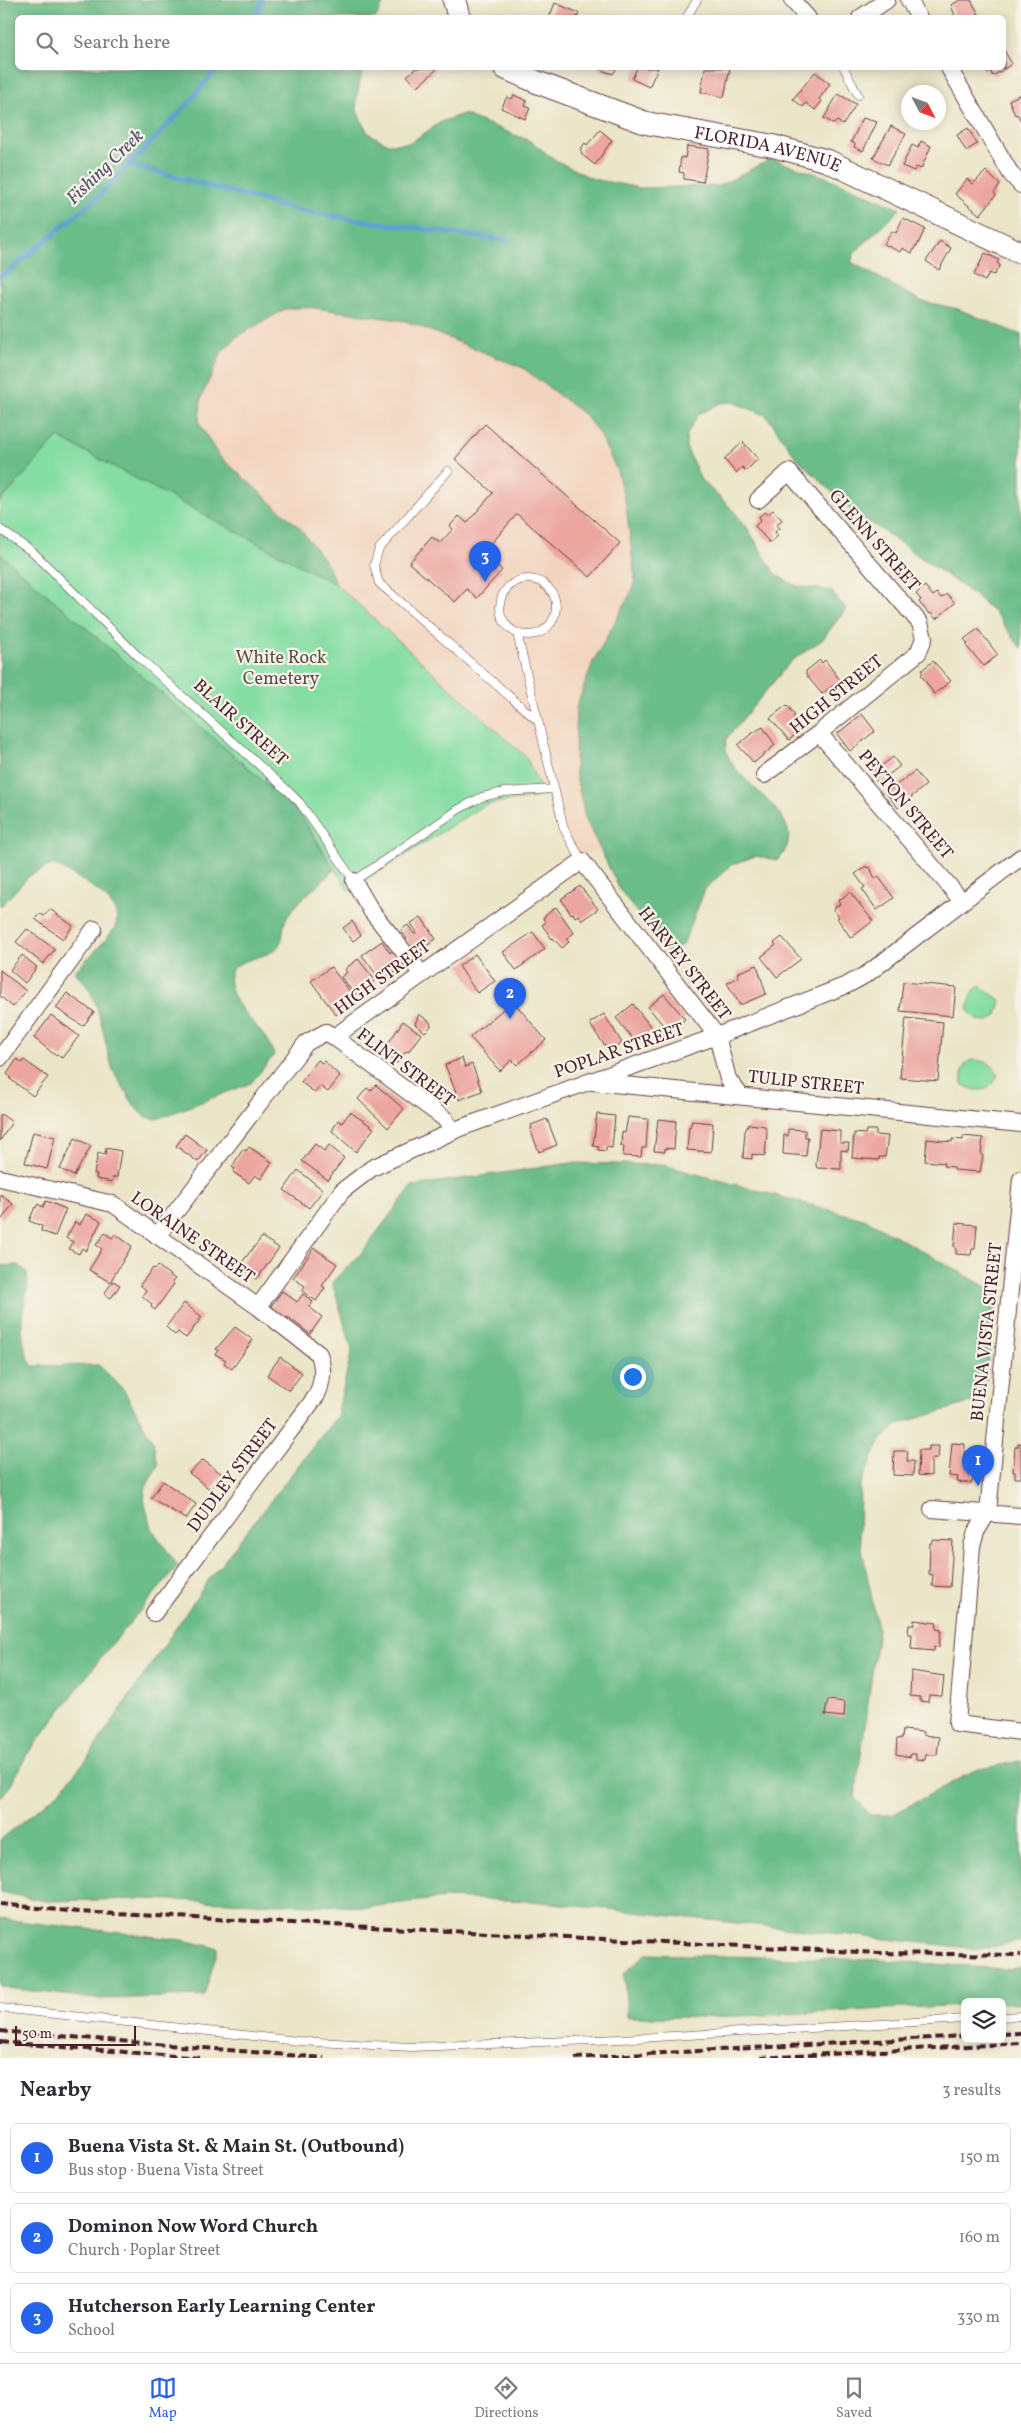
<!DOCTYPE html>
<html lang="en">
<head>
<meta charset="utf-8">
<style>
  :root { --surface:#fff; --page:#f2f2f3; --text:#2b2b33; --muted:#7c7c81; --line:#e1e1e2; --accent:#2563eb }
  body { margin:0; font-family:Vollkorn,serif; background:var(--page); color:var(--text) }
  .controls { position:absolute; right:15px; bottom:15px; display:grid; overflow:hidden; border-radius:8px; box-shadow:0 2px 12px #0003 }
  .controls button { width:45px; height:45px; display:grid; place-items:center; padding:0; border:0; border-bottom:1px solid var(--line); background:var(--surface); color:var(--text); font:25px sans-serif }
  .compass { position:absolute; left:901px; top:85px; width:45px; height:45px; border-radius:50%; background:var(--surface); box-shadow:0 2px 12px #0003; rotate:131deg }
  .scale { position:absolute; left:15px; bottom:12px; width:121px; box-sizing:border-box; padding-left:5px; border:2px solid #4a1f2b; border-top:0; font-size:14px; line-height:18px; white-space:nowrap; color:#4a1f2b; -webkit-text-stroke:4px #f7f3e8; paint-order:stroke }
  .you { position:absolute; left:632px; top:1376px; width:18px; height:18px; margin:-12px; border:4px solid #fff; border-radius:50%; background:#1a73e8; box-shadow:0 0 0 8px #1a73e833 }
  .badge { display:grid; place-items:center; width:32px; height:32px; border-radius:50%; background:var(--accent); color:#fff; font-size:16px; font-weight:700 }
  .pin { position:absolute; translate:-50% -41px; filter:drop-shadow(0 1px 2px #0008) }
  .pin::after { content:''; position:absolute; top:26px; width:18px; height:15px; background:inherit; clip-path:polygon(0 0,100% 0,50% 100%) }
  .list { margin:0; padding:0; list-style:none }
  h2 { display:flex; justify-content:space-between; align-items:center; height:65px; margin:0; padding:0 20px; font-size:21px }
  h2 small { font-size:16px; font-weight:400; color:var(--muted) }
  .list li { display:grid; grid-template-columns:32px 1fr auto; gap:15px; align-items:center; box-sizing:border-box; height:70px; margin:0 10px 10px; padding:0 10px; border:1px solid var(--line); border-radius:8px }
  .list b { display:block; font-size:19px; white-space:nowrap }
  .list p { margin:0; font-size:16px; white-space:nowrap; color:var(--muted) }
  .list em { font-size:16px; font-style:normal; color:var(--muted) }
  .icon { flex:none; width:28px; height:28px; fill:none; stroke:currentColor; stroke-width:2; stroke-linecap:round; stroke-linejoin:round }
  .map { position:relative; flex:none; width:1021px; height:2058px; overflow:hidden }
  .search { position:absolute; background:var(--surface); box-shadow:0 2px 12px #0003; left:15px; right:15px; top:15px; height:55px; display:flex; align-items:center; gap:12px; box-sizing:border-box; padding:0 18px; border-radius:8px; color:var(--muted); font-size:19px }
  .sheet { height:305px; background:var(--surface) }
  nav { display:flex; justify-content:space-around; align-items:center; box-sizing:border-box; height:70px; border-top:1px solid var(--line); background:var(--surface); font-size:14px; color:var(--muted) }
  nav a { display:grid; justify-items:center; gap:2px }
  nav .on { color:var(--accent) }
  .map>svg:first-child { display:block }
  .built { fill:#f2d4be }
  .green { fill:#84dda3; stroke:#677e67 }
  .forest { fill:#6bbc89; stroke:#5a6e5a }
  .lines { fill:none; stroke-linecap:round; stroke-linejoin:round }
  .stream { stroke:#5da2d2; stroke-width:5 }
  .building { fill:#eca6a0 }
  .lane-casing { stroke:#623d42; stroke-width:9 }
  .street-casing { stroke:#623d42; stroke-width:18 }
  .secondary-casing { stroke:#623d42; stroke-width:24 }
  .lane { stroke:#fff; stroke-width:8 }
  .street { stroke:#fff; stroke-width:16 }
  .secondary { stroke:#fff; stroke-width:22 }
  .rail { stroke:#4a1f2b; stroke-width:4; stroke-dasharray:8 4; stroke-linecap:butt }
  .labels { text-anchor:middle; stroke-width:4.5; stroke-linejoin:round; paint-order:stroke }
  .street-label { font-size:18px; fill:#4a1f2b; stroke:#f7f3e8 }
  .park-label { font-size:18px; fill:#584e49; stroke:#f7f3e8 }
  .water-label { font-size:19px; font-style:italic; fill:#52536e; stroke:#f7f3e8 }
</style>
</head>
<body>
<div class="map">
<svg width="1021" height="2058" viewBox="0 0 1021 2058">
  <rect width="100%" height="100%" fill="#f7f3e8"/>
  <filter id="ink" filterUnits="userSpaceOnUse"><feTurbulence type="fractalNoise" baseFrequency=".02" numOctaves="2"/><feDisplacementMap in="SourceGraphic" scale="10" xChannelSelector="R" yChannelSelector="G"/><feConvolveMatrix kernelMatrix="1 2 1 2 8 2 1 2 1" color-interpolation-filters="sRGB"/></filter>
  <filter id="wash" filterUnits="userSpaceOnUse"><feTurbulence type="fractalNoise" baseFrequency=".0096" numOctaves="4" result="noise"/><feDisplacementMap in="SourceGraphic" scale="20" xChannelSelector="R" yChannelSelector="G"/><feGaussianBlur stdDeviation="1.12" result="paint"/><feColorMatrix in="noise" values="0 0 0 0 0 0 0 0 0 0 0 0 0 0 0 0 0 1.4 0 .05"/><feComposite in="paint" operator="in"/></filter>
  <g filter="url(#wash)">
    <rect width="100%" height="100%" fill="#ebe5c7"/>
    <path class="built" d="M308,307L406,321L523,368L585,415L600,435L617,471L626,505L635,579L586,820L601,848L573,859L526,757L337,585L327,564L299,527L218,455L199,423L201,398L222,352L238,336L285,309Z"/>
    <path class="green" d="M58,437L337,585L526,757L544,796L484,805L349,891L298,811L0,554V502Z
      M980,986L1001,1001L997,1015L989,1021L977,1020L968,1011C970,1001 970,991 980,986Z
      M971,1060C983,1061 993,1062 998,1075C990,1092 978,1094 962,1084C962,1074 961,1066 971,1060Z"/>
    <path class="forest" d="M0,0H385L376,18H18V68H363L356,100L357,112L368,133L388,144L410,143L441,122L463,114L530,141L557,161L593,179L640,188L719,186L771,159L829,178L900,209L855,252L851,262L921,301L958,309L1021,335V648L996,614L977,597L879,528L857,516L795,456L766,415L732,402L720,403L698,415L686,436V447L701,480L732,509L746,526L776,575L796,586L831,591L846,609L822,640L791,661L726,739C726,742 725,747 726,750C734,787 818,817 778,860L755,856L731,865L705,889L683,945L667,951L620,890L586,820L575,772L576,708L593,662L632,591L635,579L626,505L617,471L600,435L585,415L523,368L406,321L308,307L285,309L238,336L222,352L201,398L199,423L218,455L299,527L327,564L337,585L58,437L0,502Z
      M0,554L298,811L334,870C320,884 298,900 288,916C280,927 287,941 274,950C259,961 225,958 230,984C235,1013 266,1028 274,1055L251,1083L157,1119C140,1117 138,1111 129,1097C124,1087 115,1077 112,1067C102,1036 101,993 74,972C86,959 103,945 113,930C132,902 72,875 53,864L29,876L0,907Z
      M571,1163L663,1165L867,1220L997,1293L983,1399L898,1424L880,1441L860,1486L859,1535L878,1629L855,1798L870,1815H892L975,1770L1021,1761V1941L980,1949L532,1901L443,1898L369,1907L143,1899L46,1901L0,1892V1840L57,1794L87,1759L207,1582L337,1416L352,1349L332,1282L359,1256L412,1186Z
      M18,1265L27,1272C30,1289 23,1302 22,1319C21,1334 25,1353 32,1366L99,1365L123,1389L153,1442L158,1465L146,1487L144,1499L151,1528L178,1566L107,1650L26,1756L8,1790L0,1797V1266Z
      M0,1919L183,1940L218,1948L204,1996L96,1999L0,1987Z
      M646,1954L879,1960L1003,1969L1021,1968V2003L965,2002V2005C852,2010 740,2019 627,2017L624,1974Z"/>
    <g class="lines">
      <path class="stream" d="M254,18L262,0
        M129,164L304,212L508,241
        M0,276L7,273L100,195L187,105L217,68"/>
    </g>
    <g id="blocks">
      <path class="building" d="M960,0H971L981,18L955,16L951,5Z
        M555,3L579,13L577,18H549Z
        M1004,50L1012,64L993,76L990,71L987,73L983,68H1004Z
        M416,68H435L437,69L417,87L407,76Z
        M596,68H617L613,74Z
        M637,68H658L649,87L632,79Z
        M705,68H730L724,97L701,92Z
        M815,72L830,84L819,99L822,101L815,110L806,103L803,107L793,99Z
        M838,94L856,104L843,125L837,121L834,124L824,118Z
        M1021,94V121L1017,114L1015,115L1009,100Z
        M514,95L527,101L525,106L530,108L525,119L501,108L507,97L512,99Z
        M863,118L877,122L863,151L854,147L855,144L851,142Z
        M891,126L906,134L888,165L873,158Z
        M968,128L977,144L966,151L957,135Z
        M600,130L612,140L595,165L581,154L582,152L580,150L585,143L587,145Z
        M921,141L931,146L921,169L916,167L914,171L902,166L912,145L918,148Z
        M687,146L709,149L703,182L684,179V173L679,172L681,157L685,158Z
        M986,171L1000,185L994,193L996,195L980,215L955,194L967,179L973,184Z
        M903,218L925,229L917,246L916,245L912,253L902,248L900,252L884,244L892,231L896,233Z
        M940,241L951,248L939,270L926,261Z
        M985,253L999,260L997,263L1000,265L994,275L989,273L985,281L974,275Z
        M485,424L620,543L590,577L517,514L491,544L498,551L490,560L502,570L477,598L467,589L455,602L409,563L432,537L440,543L453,529L450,526L459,516L467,523L493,493L455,459Z
        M743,442L758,459L746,471L742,467L736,473L724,459Z
        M773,510L782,520L776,525L779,528L775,532L778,536L770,543L755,526L761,520L759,517L764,512L767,515Z
        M925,586L933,596L937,593L941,598L947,594L955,603L936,619L931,613L929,614L919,602L921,600L916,594Z
        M978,629L998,655L984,666L966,646L968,644L964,639Z
        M820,660L822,663L825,660L840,680L822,694L806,675V671Z
        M933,661L951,681L934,694L921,675L923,673L921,671Z
        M787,705L794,714V719L802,729L789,740L770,718Z
        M862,714L875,731L850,751L837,734Z
        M763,727L775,745L754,763L738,745L751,734Z
        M893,757L900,766L878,783L873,776V772Z
        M915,771L926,785L898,808L887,794L888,791Z
        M866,866L867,868L870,867L875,879L878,876L894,898L877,910L862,889L865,887L855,874Z
        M580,886L598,909L582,920L578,915L575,917L573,913L571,914L561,899Z
        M850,892L873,921L851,938L837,918L839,917L833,909L840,904L838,901Z
        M556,907L574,933L566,939L569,942L562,948L553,938L552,939L542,925L546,922L543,919L546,915Z
        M50,909L73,926L63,939L35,919L40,913L44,916Z
        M421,917L436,939L417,953L414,949L412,950L405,940L407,939L401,930L408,925L414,934L417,932L411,923Z
        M352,921L361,935L353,941L343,928Z
        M27,929L55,949L43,964L16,942Z
        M533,932L545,949L516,970L503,952Z
        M782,937L801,959L777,977L761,957L776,945L774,943Z
        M382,941L390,953L393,950L402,962L398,964L401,968L384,980L381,976L379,978L362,955Z
        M475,954L495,981L477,993L459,966Z
        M22,955L37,967L25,983L10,970Z
        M358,959L375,980L372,983L374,986L360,996L358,993L355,995L341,977L347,972L345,969Z
        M757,965L766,994L740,1005L727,983L739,977L737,973Z
        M331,967L354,997L352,998L354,1002L336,1015L311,981Z
        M0,970L26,991L13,1007L0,996Z
        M903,982L956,987L953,1016L900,1011Z
        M67,993L94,1012L83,1026L56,1008Z
        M664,994L685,1019L669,1032L648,1007Z
        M513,1001L546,1040L517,1065L512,1060L500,1071L470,1037Z
        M633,1004L653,1030L638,1042L636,1039L634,1040L616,1018Z
        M419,1014L430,1022L431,1026L425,1032L415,1024Z
        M604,1014L622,1043L609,1052L591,1026L590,1023Z
        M51,1015L79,1036L62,1058L57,1054L55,1055L34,1038Z
        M906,1018L943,1022L938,1081L900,1078Z
        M403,1021L421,1034L408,1052L406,1051L397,1063L382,1053Z
        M462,1058L465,1067L472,1064L482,1091L459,1100L445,1065Z
        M17,1059L22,1063L24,1060L48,1077L33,1096L10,1079L11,1077L7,1074Z
        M318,1060L322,1063L324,1061L340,1076L328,1092L320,1086L315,1093L301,1082Z
        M376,1085L404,1109L388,1128L358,1099L367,1088L371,1091Z
        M350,1112L374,1128L356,1152L332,1131L338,1120L342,1123Z
        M1,1114L12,1122L0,1141V1116Z
        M597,1114L615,1116L612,1148L606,1147V1151L598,1150L599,1147L593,1146Z
        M628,1117L648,1119L646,1148H642L641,1157L623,1156L624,1146H621L622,1132L625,1133Z
        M547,1119L557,1145L539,1152L530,1129H532L531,1125Z
        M658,1119L676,1121L674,1149L665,1148V1152L654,1151Z
        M692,1121L713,1123L711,1152L687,1150L689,1126L690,1127Z
        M749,1124L765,1126L767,1133L765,1156L752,1154V1159L743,1158L745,1131Z
        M788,1129L805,1130V1137H808L806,1156L783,1154L784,1135L788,1136Z
        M820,1129L840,1131V1143H849L848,1151L841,1150V1169L817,1168L816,1165Z
        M866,1130H876V1135L888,1136L885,1157H879V1160L852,1158L854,1133L865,1134Z
        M33,1132L55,1137L47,1169L25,1163Z
        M185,1134L207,1150L198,1162L176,1146Z
        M963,1136L983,1138L981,1155H983L980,1172L954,1170V1167L943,1166L944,1163L925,1161L927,1139L952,1142V1139L963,1140Z
        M75,1138L91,1146L74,1176L60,1169Z
        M315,1144L324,1151L329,1145L344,1158L328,1180L302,1161Z
        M249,1147L272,1162L261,1179L255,1175L249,1183L233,1172L235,1169L232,1167L243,1149L246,1151Z
        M106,1148L121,1151L117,1177H113L112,1182L96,1179L97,1174H94L98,1153L105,1155Z
        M298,1170L323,1190L309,1208L284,1190Z
        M0,1194L13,1204L2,1219L0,1218Z
        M46,1201L66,1209L55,1236L41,1231L42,1226L29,1221L35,1207L36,1208L38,1204L43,1207Z
        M86,1214L101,1221L86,1251L82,1248L79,1254L69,1249L73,1242L66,1238L75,1222L80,1225Z
        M956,1223L977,1225L975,1249H972L971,1255L956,1254V1248L954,1247Z
        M105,1233L112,1238L115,1234L132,1246L110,1282L89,1270L102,1249L96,1245Z
        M262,1237L279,1248L257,1279L241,1267L244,1263L242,1262Z
        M314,1248L337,1264L322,1286L325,1288L316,1301L302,1291L305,1286L293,1278Z
        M158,1266L175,1279L172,1282L174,1284L155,1310L151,1307L152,1304L142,1296L146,1290L140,1285L153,1268L156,1269Z
        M113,1281L120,1285L111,1298L104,1294Z
        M282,1291L297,1302L303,1294L313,1302L309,1307L322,1317L310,1334L288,1317L285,1320L269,1309Z
        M184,1303L202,1317L186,1338L178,1332L175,1335L166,1327Z
        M235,1327L253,1340L232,1369L224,1363L226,1360L215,1354L218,1351L216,1349Z
        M280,1357L302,1373L289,1391L267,1375Z
        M952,1443L965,1444L963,1463L976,1464L972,1483L957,1482L958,1477L949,1476Z
        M1018,1443L1021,1444V1478H1015V1472H1013L1015,1447H1018Z
        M929,1446H939L938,1459H931V1476L918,1475L919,1450H929Z
        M894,1451H908L907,1461H914L913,1476L893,1475Z
        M203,1460L222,1474L211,1490L189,1473Z
        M163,1481L196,1504L186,1519L151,1498Z
        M933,1540L953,1541L950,1587L932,1586L933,1575L929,1574L930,1543H932Z
        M914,1620L937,1623L936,1629L941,1630L939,1647L934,1646V1651L911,1649L912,1634H908L909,1625H914Z
        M911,1671L944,1676L942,1696L929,1695L928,1702L920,1701V1697L910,1696Z
        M828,1700L845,1702L844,1717L825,1715Z
        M903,1730L923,1732V1735L939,1737L937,1755H926L925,1760L916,1759V1754H911L910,1757L896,1754L897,1739L902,1738Z"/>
    </g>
  </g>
  <g filter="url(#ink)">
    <use href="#blocks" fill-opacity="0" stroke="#623d42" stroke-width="1"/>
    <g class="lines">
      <defs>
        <path id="lane" d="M686,18L697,0
          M844,68L858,95
          M448,471L379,549L374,565L379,583L538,721
          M1,530L34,553L141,659L288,791L300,803L354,881L459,809L482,797L504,792L554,789
          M500 607a28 28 0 1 1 56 0a28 28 0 1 1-56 0Z
          M517,633L564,829L582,861
          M0,2008L298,2041L411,2047L621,2039L965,2019
          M1002,2017L1021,2016"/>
        <path id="street" d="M792,0L808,18
          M909,0L919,18
          M860,18L887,0
          M949,68L1011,174L1021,185
          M758,500L789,472L920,623L924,638L918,653L819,733L764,775
          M819,733L962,901
          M354,881L372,912L421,973
          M334,1037L445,1119L452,1132
          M0,1058L94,929
          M593,1082L1021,1124
          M0,1178L113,1204L258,1307L319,1354C324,1369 323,1380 317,1395L154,1613
          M1021,1179L988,1512L976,1532L972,1546L957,1724L1021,1732
          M157,1236L306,1043L326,1032L334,1037L582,861L717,1036L728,1079L741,1096
          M258,1307L342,1191L372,1168L460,1128L717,1036L847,985L867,974L1021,857
          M932,1509L1021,1516"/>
        <g id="secondary">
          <path d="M454,0L459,18"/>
          <path id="s1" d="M505,68L539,83L646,123L773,146L828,161L1021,253"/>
        </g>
      </defs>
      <use href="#lane" class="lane-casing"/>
      <use href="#street" class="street-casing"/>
      <use href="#secondary" class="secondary-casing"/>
      <use href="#lane" class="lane"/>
      <use href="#street" class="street"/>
      <use href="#secondary" class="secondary"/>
      <path class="rail" d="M0,1904L78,1912L878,1953L1021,1955
        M0,2031L324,2058
        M1002,2034L1021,2033
        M0,2042L200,2058
        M575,2058L965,2036
        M760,2058L1021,2043"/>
    </g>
  </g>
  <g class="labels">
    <g class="street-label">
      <text dy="6" stroke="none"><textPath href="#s1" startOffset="276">FLORIDA AVENUE</textPath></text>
      <text transform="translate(875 540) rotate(49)" y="6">GLENN STREET</text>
      <text transform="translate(836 694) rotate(-39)" y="6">HIGH STREET</text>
      <text transform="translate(241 722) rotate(42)" y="6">BLAIR STREET</text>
      <text transform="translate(906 804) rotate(50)" y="6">PEYTON STREET</text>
      <text transform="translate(685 963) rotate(52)" y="6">HARVEY STREET</text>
      <text transform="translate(382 977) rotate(-36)" y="6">HIGH STREET</text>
      <text transform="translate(619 1050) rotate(-19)" y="6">POPLAR STREET</text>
      <text transform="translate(406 1067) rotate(37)" y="6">FLINT STREET</text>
      <text transform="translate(806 1082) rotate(6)" y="6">TULIP STREET</text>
      <text transform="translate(193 1237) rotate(35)" y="6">LORAINE STREET</text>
      <text transform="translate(986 1332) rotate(-84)" y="6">BUENA VISTA STREET</text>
      <text transform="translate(232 1475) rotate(-53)" y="6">DUDLEY STREET</text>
    </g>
    <g class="park-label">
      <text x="281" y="663">White Rock<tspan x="281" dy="21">Cemetery</tspan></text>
    </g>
    <g class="water-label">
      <text transform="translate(104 166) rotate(-44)" y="7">Fishing Creek</text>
    </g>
  </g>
</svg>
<div class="controls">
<button><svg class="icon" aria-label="layers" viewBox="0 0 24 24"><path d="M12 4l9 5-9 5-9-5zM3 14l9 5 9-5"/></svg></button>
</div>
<svg class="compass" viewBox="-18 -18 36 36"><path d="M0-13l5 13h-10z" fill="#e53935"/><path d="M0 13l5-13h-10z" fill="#7c7c81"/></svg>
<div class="scale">50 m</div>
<div class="you"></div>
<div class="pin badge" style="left:978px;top:1486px">1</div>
<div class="pin badge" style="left:510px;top:1019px">2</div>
<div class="pin badge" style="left:485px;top:582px">3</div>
<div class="search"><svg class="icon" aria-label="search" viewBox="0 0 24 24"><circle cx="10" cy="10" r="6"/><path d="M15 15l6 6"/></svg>Search here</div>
</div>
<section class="sheet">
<h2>Nearby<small>3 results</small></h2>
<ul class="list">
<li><span class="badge">1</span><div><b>Buena Vista St. &amp; Main St. (Outbound)</b><p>Bus stop · Buena Vista Street</p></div><em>150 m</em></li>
<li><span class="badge">2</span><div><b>Dominon Now Word Church</b><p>Church · Poplar Street</p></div><em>160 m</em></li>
<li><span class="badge">3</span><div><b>Hutcherson Early Learning Center</b><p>School</p></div><em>330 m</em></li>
</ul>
</section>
<nav>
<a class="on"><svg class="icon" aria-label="map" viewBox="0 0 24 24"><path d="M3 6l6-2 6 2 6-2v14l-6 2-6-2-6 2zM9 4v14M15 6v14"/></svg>Map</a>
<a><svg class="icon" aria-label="directions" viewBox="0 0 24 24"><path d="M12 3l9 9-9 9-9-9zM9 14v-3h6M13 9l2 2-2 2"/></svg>Directions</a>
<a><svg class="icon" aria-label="saved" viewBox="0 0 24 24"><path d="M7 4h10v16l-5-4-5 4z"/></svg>Saved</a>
</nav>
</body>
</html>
